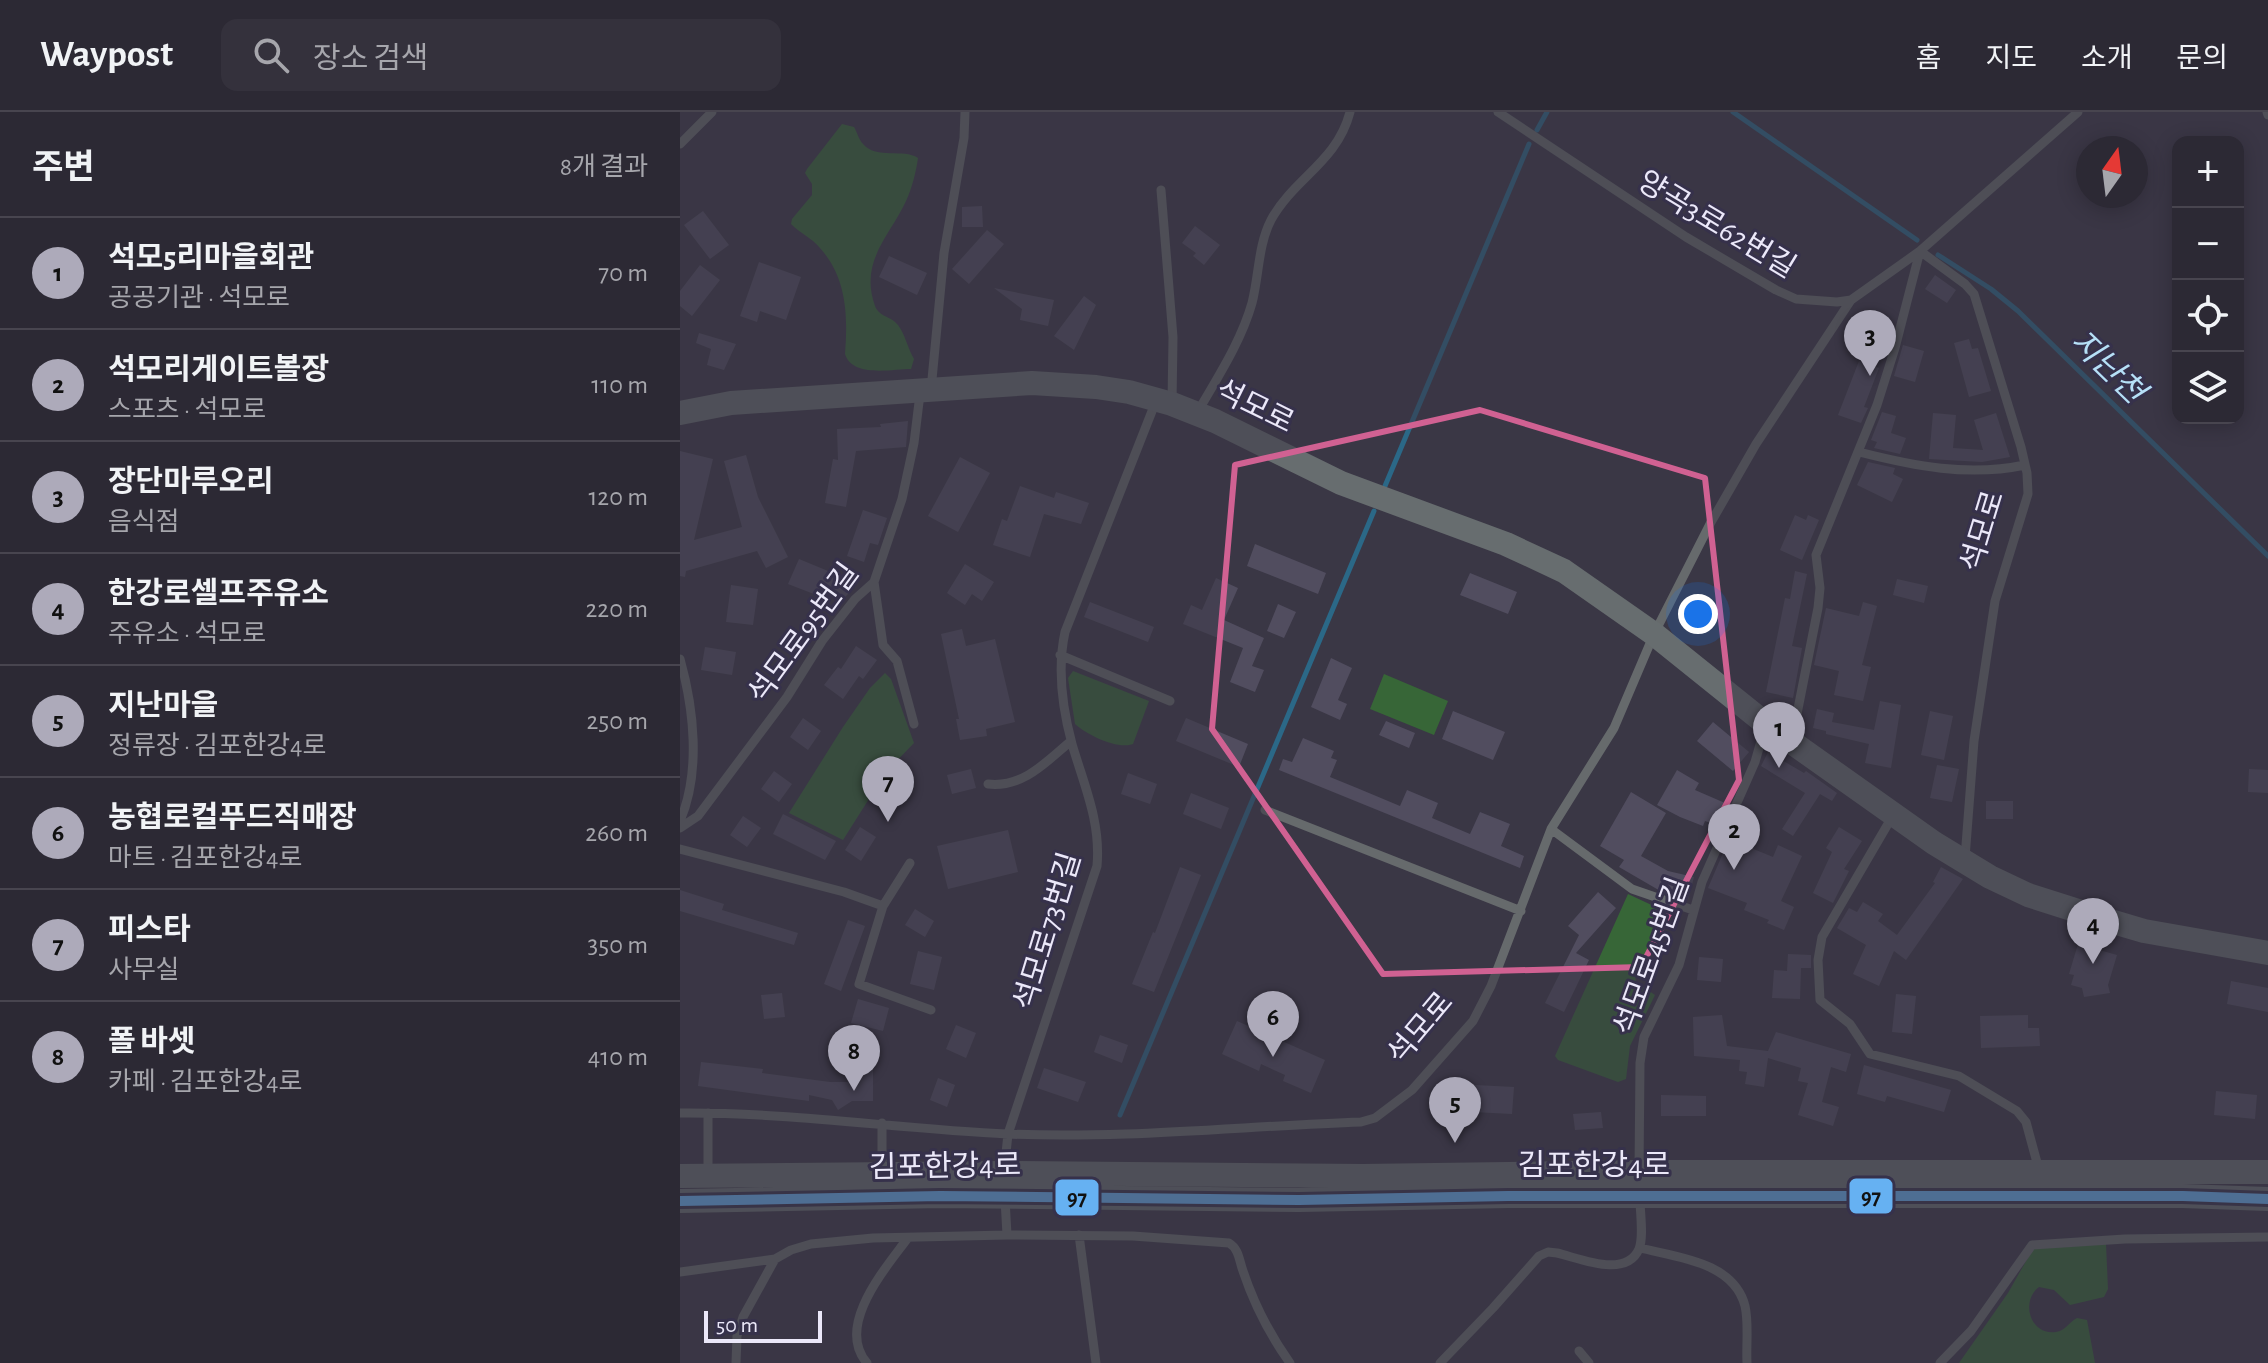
<!DOCTYPE html>
<html lang="ko">
<head>
<meta charset="utf-8">
<style>
  :root { --surface:#2c2934; --page:#34313c; --text:#f1f3f6; --muted:#a6a6ac; --line:#48454f; --accent:#adaaba }
  body { margin:0; font-family:"Alegreya Sans","Noto Sans KR",sans-serif; background:var(--page); color:var(--text) }
  .controls { position:absolute; right:24px; top:24px; display:grid; overflow:hidden; border-radius:16px; box-shadow:0 4px 20px #0003 }
  .controls button { width:72px; height:72px; display:grid; place-items:center; padding:0; border:0; border-bottom:2px solid var(--line); background:var(--surface); color:var(--text); font:40px sans-serif }
  .compass { position:absolute; left:1396px; top:24px; width:72px; height:72px; border-radius:50%; background:var(--surface); box-shadow:0 4px 20px #0003; rotate:14deg }
  .scale { position:absolute; left:24px; bottom:20px; width:118px; box-sizing:border-box; padding-left:8px; border:4px solid #ebe8f9; border-top:0; font-size:22px; line-height:28px; white-space:nowrap; color:#ebe8f9; -webkit-text-stroke:6px #36314b; paint-order:stroke }
  .you { position:absolute; left:1018px; top:502px; width:28px; height:28px; margin:-20px; border:6px solid #fff; border-radius:50%; background:#1a73e8; box-shadow:0 0 0 12px #1a73e833 }
  .badge { display:grid; place-items:center; width:52px; height:52px; border-radius:50%; background:var(--accent); color:#111; font-size:26px; font-weight:700 }
  .pin { position:absolute; translate:-50% -66px; filter:drop-shadow(0 2px 4px #0008) }
  .pin::after { content:''; position:absolute; top:42px; width:28px; height:24px; background:inherit; clip-path:polygon(0 0,100% 0,50% 100%) }
  .list { margin:0; padding:0; list-style:none }
  h2 { display:flex; justify-content:space-between; align-items:center; height:104px; margin:0; padding:0 32px; font-size:34px }
  h2 small { font-size:26px; font-weight:400; color:var(--muted) }
  .list li { display:grid; grid-template-columns:52px 1fr auto; gap:24px; align-items:center; box-sizing:border-box; height:112px; padding:0 32px; border-top:2px solid var(--line) }
  .list b { display:block; font-size:30px; white-space:nowrap }
  .list p { margin:0; font-size:26px; white-space:nowrap; color:var(--muted) }
  .list em { font-size:26px; font-style:normal; color:var(--muted) }
  .icon { flex:none; width:44px; height:44px; fill:none; stroke:currentColor; stroke-width:2; stroke-linecap:round; stroke-linejoin:round }
  .map { position:relative; flex:none; width:1588px; height:1251px; overflow:hidden }
  header { display:flex; align-items:center; gap:48px; box-sizing:border-box; height:112px; padding:0 40px; background:var(--surface); border-bottom:2px solid var(--line) }
  header strong { font-size:38px }
  nav { display:flex; gap:44px; margin-inline-start:auto; font-size:28px }
  .search { width:560px; height:72px; background:var(--page); display:flex; align-items:center; gap:20px; box-sizing:border-box; padding:0 28px; border-radius:16px; color:var(--muted); font-size:30px }
  main { display:flex }
  aside { flex:1; background:var(--surface) }
  .map>svg:first-child { display:block }
  .green { fill:#376637 }
  .lines { fill:none; stroke-linecap:round; stroke-linejoin:round }
  .stream { stroke:#2b6887; stroke-width:5 }
  .building { fill:#514d5f }
  .lane { stroke:#666a6c; stroke-width:9 }
  .secondary { stroke:#676d6f; stroke-width:24 }
  .bus-1-casing { stroke:#36314b; stroke-width:16 }
  .bus-1 { stroke:#66b1f2; stroke-width:10 }
  .marked { fill:none; stroke:#d06192; stroke-width:6; stroke-linejoin:round }
  .labels { text-anchor:middle; stroke-width:6; stroke-linejoin:round; paint-order:stroke }
  .street-label { font-size:30px; fill:#ebe8f9; stroke:#36314b }
  .water-label { font-size:32px; font-style:italic; fill:#b6e0f7; stroke:#36314b }
  .line-badge { stroke:#36314b; stroke-width:3 }
  .pale-badge-label { font-size:22px; text-anchor:middle; font-weight:bold; fill:#111 }
</style>
</head>
<body>
<header>
<strong>Waypost</strong>
<div class="search"><svg class="icon" aria-label="search" viewBox="0 0 24 24"><circle cx="10" cy="10" r="6"/><path d="M15 15l6 6"/></svg>장소 검색</div>
<nav><a>홈</a><a>지도</a><a>소개</a><a>문의</a></nav>
</header>
<main>
<aside>
<h2>주변<small>8개 결과</small></h2>
<ul class="list">
<li><span class="badge">1</span><div><b>석모5리마을회관</b><p>공공기관 · 석모로</p></div><em>70 m</em></li>
<li><span class="badge">2</span><div><b>석모리게이트볼장</b><p>스포츠 · 석모로</p></div><em>110 m</em></li>
<li><span class="badge">3</span><div><b>장단마루오리</b><p>음식점</p></div><em>120 m</em></li>
<li><span class="badge">4</span><div><b>한강로셀프주유소</b><p>주유소 · 석모로</p></div><em>220 m</em></li>
<li><span class="badge">5</span><div><b>지난마을</b><p>정류장 · 김포한강4로</p></div><em>250 m</em></li>
<li><span class="badge">6</span><div><b>농협로컬푸드직매장</b><p>마트 · 김포한강4로</p></div><em>260 m</em></li>
<li><span class="badge">7</span><div><b>피스타</b><p>사무실</p></div><em>350 m</em></li>
<li><span class="badge">8</span><div><b>폴 바셋</b><p>카페 · 김포한강4로</p></div><em>410 m</em></li>
</ul>
</aside>
<div class="map">
<svg width="1588" height="1251" viewBox="0 0 1588 1251">
  <rect width="100%" height="100%" fill="#3a3745"/>
  <path class="green" d="M162,12L174,15C177,20 179,28 183,32C197,48 223,36 238,46C236,60 232,76 226,89C210,124 179,149 195,194C199,205 211,204 218,213C225,222 228,237 234,247L231,257C211,257 173,266 165,242C168,204 167,166 140,136C132,126 120,121 111,112L112,107L132,83V72L125,61L127,57Z
    M393,559L469,589L453,632C438,638 407,623 395,612L388,566Z
    M205,561L211,567L234,631L206,660L163,728L109,701L163,615L190,576Z
    M704,562L768,589L754,623L690,597Z
    M948,782L978,796L985,806L982,817L955,862L956,870L975,883L950,934L946,967L938,970L878,948L875,944Z
    M1426,1132L1428,1177L1424,1185L1390,1193L1374,1178L1359,1175C1340,1189 1350,1224 1376,1220C1385,1219 1389,1210 1397,1206L1407,1208L1415,1251H1279L1328,1181L1354,1135Z"/>
  <g class="lines">
    <path class="stream" d="M1053,0L1237,128
      M857,18L867,0
      M1258,143L1311,177L1338,199L1588,444
      M705,374L849,32
      M440,1003L694,399"/>
  </g>
  <path class="building" d="M302,94L303,115H282V95Z
    M23,99L49,133L30,147L4,113Z
    M515,114L540,133L524,153L513,144L516,141L502,131Z
    M307,118L324,132L289,172L272,157Z
    M209,144L247,161L237,183L199,165Z
    M79,150L121,165L106,208L80,199L77,210L60,204Z
    M20,153L40,168L12,204L0,194V179Z
    M1255,163L1276,178L1267,191L1245,177Z
    M314,176L374,188L368,214L340,208L342,197Z
    M404,184L416,193L394,238L374,224Z
    M19,221L56,232L44,258L27,253L31,237L16,231Z
    M1289,227L1292,237L1298,236L1311,279L1289,285L1274,231Z
    M1223,233L1244,239L1235,270L1214,264Z
    M1179,249L1199,256L1184,295L1188,296L1181,311L1158,303Z
    M1202,300L1216,304L1211,321L1226,326L1220,342L1194,336L1197,330L1191,328Z
    M1253,301L1276,303L1273,336L1303,338L1294,308L1316,301L1330,345L1302,350L1249,347Z
    M228,309L226,335L176,339L166,395L145,391L153,347L158,348L157,317L201,315L200,312Z
    M0,339L33,347L14,428L62,415L44,349L66,343L78,385L108,445L86,456L77,439L6,459L5,465L0,464Z
    M280,345L310,361L278,420L248,404Z
    M1188,350L1215,356L1213,362L1223,367L1212,390L1177,373Z
    M340,374L374,386L376,380L409,391L401,412L364,402L350,445L313,433L322,407L327,409Z
    M183,398L207,406L198,433L190,431L184,450L167,444Z
    M1115,403L1126,408L1128,403L1139,408L1122,448L1100,438Z
    M575,432L646,461L638,482L567,454Z
    M119,447L165,466L175,474L160,491L142,476L139,484L108,472Z
    M285,452L314,470L302,489L292,482L285,493L267,481Z
    M1115,459L1127,462L1112,534L1122,536L1113,586L1086,580L1105,486L1110,487Z
    M790,461L837,480L828,502L780,483Z
    M536,466L558,476L544,508L584,526L572,554L584,558L575,580L550,570L563,536L503,512L511,493L522,498Z
    M1217,467L1248,474L1244,491L1213,483Z
    M51,473L78,477L73,513L46,510Z
    M410,490L474,515L468,530L404,505Z
    M1183,490L1197,494L1182,553L1191,555L1183,589L1154,583L1159,559L1134,553L1146,496L1179,504Z
    M598,492L616,500L604,526L587,519Z
    M282,517L286,534L315,527L335,610L306,617L307,624L280,628L276,607H279L261,522Z
    M176,534L197,548L183,567L179,564L163,587L144,573L158,555L161,557Z
    M25,535L56,540L52,563L21,558Z
    M651,546L672,556L658,588L667,592L660,608L631,595Z
    M1200,589L1221,593L1211,656L1185,651L1189,632L1146,622V619L1133,616L1137,597L1154,601L1152,610L1194,618Z
    M773,599L825,620L813,648L762,627Z
    M1250,599L1273,604L1264,648L1241,643Z
    M123,606L141,619L128,638L110,625Z
    M506,606L568,632L559,655L496,629Z
    M706,609L735,621L729,636L699,623Z
    M1033,610L1069,640L1053,659L1017,629Z
    M623,626L654,639L651,646L657,648L650,665L677,676L720,694L727,678L758,691L752,706L790,722L800,700L830,712L821,734L844,744L840,756L599,658L603,647L612,650Z
    M1088,640L1124,661L1126,659L1157,681L1152,689L1140,682L1113,724L1102,717L1125,681L1081,654Z
    M1257,653L1279,657L1272,690L1250,686Z
    M291,657L296,676L272,682L267,663Z
    M1569,657L1588,658V681L1568,680Z
    M997,658L1019,671L1015,678L1045,691L1036,713L1025,709L1023,714L1000,705L977,693Z
    M94,659L112,672L99,690L81,677Z
    M448,661L477,672L470,692L441,682Z
    M212,663L228,677L210,699L193,685Z
    M951,680L986,701L961,744L988,759L1014,765L1008,788L982,780L939,755L944,748L920,734Z
    M511,681L549,696L541,717L503,702Z
    M1306,689H1333V707H1306Z
    M103,702L156,729L145,748L93,722Z
    M63,704L81,716L67,735L50,723Z
    M180,715L196,725L181,749L165,738Z
    M1159,715L1182,729L1164,757L1169,759L1153,791L1133,781L1152,740L1146,736Z
    M328,718L338,760L268,777L257,734Z
    M1049,727L1093,745L1098,733L1122,744L1101,789L1114,795L1104,818L1087,811L1089,808L1064,798L1067,791L1028,776Z
    M500,755L521,763L474,880L452,872L473,820L475,821Z
    M1261,755L1283,767L1226,848L1214,839L1199,874L1173,862L1186,833L1157,816L1169,796L1177,800L1183,790L1203,802L1198,809L1217,823L1255,771L1253,770Z
    M0,778L44,792L42,798L118,821L114,833L0,799Z
    M918,780L936,796L896,841L909,848L884,900L865,891L899,823L888,814Z
    M235,797L254,809L245,825L225,813Z
    M168,808L185,814L161,879L144,872Z
    M1398,832L1437,843L1428,873L1430,881L1404,885L1402,876L1391,873L1394,863L1389,862Z
    M238,839L262,845L254,878L230,872Z
    M1108,842L1131,843V856H1121L1120,887L1092,886L1094,858L1107,859Z
    M1019,845L1043,847L1041,870L1017,868Z
    M1551,869L1588,876V900L1547,892Z
    M102,881L105,905L84,907L81,883Z
    M1216,882L1236,884L1232,922L1212,920Z
    M178,887L209,896L203,919L171,911Z
    M1042,903L1047,934L1088,939L1096,920L1171,942L1166,960L1151,955L1142,990L1159,995L1153,1014L1118,1003L1128,971L1118,969L1121,956L1088,946L1084,975L1065,972L1067,960L1059,959L1060,948L1014,944L1013,905Z
    M1348,903V916H1359L1360,934L1301,936L1300,904Z
    M557,909L645,948L631,981L603,969L605,963L581,952L579,959L542,942Z
    M276,913L296,921L286,946L266,937Z
    M420,923L448,933L442,951L414,940Z
    M173,946H193V989H172L158,998L152,988L129,983V989L18,974L21,950L83,957L82,961L150,970H173Z
    M1184,953L1271,978L1264,1000L1207,984L1205,990L1177,982Z
    M364,956L406,970L398,990L357,976Z
    M258,966L275,973L267,995L250,988Z
    M776,972L834,975L832,1002L774,999Z
    M1536,979L1577,983L1575,1007L1534,1003Z
    M981,983L1026,984V1004H981Z
    M921,1000L923,1016L895,1018L893,1002Z"/>
  <g class="lines">
    <path class="lane" d="M818,0L1006,125L1096,178L1116,187L1157,190L1171,188L1240,139L1398,0
      M1587,0L1588,3
      M0,32L32,0
      M481,78L493,225L492,292
      M1240,139L1285,172L1294,182L1341,335L1347,361L1348,382L1315,489L1294,629L1285,746
      M251,278L264,141L284,26L285,0
      M517,301C537,266 561,230 572,191C579,164 578,133 591,108C614,66 657,50 670,0
      M1179,340C1234,354 1288,365 1345,353
      M194,470L203,533L217,549L234,612
      M380,543L490,589
      M0,547C14,597 21,660 0,709
      M1112,627L1138,496L1140,476L1136,443L1197,293L1215,236L1240,139
      M308,672C343,676 366,650 391,629
      M585,698L841,799
      M1212,705L1142,825L1138,848L1140,888L1170,912L1190,942L1279,964L1337,999L1346,1010L1359,1058
      M0,716L18,704L107,585L142,529L175,487L194,470L222,387L234,331L240,282
      M871,717L952,777L1013,798
      M0,737L164,780L203,794L230,751
      M203,794L179,872L251,898
      M0,1001C110,1000 218,1017 328,1022C445,1027 564,1014 681,1010L695,1006L732,978L793,909L811,874L871,717L934,616L974,522L1030,412L1076,332L1171,188
      M202,1011V1060
      M324,1060L328,1022L417,754C421,710 404,673 392,632C382,595 377,557 385,520L476,289
      M959,1060L960,951L964,925L999,853L1022,770L1075,650L1085,615
      M28,1061V1001
      M327,1123L453,1124L549,1131C559,1137 559,1148 563,1159C574,1192 590,1223 610,1251
      M399,1123L416,1251
      M960,1136C997,1145 1054,1150 1065,1194C1069,1211 1066,1233 1067,1251
      M0,1160L95,1147
      M899,1239L909,1251
      M56,1251L57,1224L63,1205L95,1147L111,1138L131,1132L193,1126L327,1123L325,1087
      M187,1251C155,1214 205,1157 227,1127
      M760,1251L813,1196L859,1144L868,1140L877,1141C899,1146 946,1167 959,1137C964,1125 960,1101 960,1087
      M1260,1251L1291,1219L1352,1133L1445,1127L1588,1125"/>
    <path class="secondary" d="M0,301L51,291L352,271L416,275L449,280L492,292L535,309L661,371L826,432L884,459L974,522L1086,612L1254,731L1310,765L1348,783L1420,806L1464,819L1588,841
      M0,1064L324,1061L683,1064L959,1060H1588
      M0,1089L260,1084L619,1088L828,1084H1503L1588,1087"/>
    <defs>
      <path id="bus-1" d="M0,1089L260,1084L619,1088L828,1084H1503L1588,1087"/>
    </defs>
    <use href="#bus-1" class="bus-1-casing"/>
    <use href="#bus-1" class="bus-1"/>
  </g>
  <path d="M0 0H1588V1251H0ZM800,298L1025,366L1059,668L961,855L703,862L532,617L555,353Z" fill="#3a3745" fill-opacity=".55" fill-rule="evenodd"/>
  <path class="marked" d="M800,298L1025,366L1059,668L961,855L703,862L532,617L555,353Z"/>
  <g class="labels">
    <g class="street-label">
      <text transform="translate(1037 112) rotate(31)" y="10">양곡3로62번길</text>
      <text transform="translate(575 294) rotate(26)" y="10">석모로</text>
      <text transform="translate(1302 419) rotate(-73)" y="10">석모로</text>
      <text transform="translate(123 521) rotate(-54)" y="10">석모로95번길</text>
      <text transform="translate(367 819) rotate(-73)" y="10">석모로73번길</text>
      <text transform="translate(971 844) rotate(-70)" y="10">석모로45번길</text>
      <text transform="translate(740 916) rotate(-50)" y="10">석모로</text>
      <text x="914" y="1063">김포한강4로</text>
      <text transform="translate(265 1054) rotate(-1)" y="10">김포한강4로</text>
    </g>
    <g class="water-label">
      <text transform="translate(1428 254) rotate(44)" y="11">지난천</text>
    </g>
  </g>
  <g class="line-badge">
    <rect x="1168" y="1065" width="46" height="38" rx="8" fill="#66b1f2"/>
    <rect x="374" y="1066" width="46" height="39" rx="8" fill="#66b1f2"/>
  </g>
  <g class="pale-badge-label">
    <text x="1191" y="1092">97</text>
    <text x="397" y="1093">97</text>
  </g>
</svg>
<div class="controls">
<button>+</button>
<button>−</button>
<button><svg class="icon" aria-label="locate" viewBox="0 0 24 24"><circle cx="12" cy="12" r="6"/><path d="M12 2v4M12 18v4M2 12h4M18 12h4"/></svg></button>
<button><svg class="icon" aria-label="layers" viewBox="0 0 24 24"><path d="M12 4l9 5-9 5-9-5zM3 14l9 5 9-5"/></svg></button>
</div>
<svg class="compass" viewBox="-18 -18 36 36"><path d="M0-13l5 13h-10z" fill="#e53935"/><path d="M0 13l5-13h-10z" fill="#a6a6ac"/></svg>
<div class="scale">50 m</div>
<div class="you"></div>
<div class="pin badge" style="left:1099px;top:656px">1</div>
<div class="pin badge" style="left:1054px;top:758px">2</div>
<div class="pin badge" style="left:1190px;top:264px">3</div>
<div class="pin badge" style="left:1413px;top:852px">4</div>
<div class="pin badge" style="left:775px;top:1031px">5</div>
<div class="pin badge" style="left:593px;top:945px">6</div>
<div class="pin badge" style="left:208px;top:710px">7</div>
<div class="pin badge" style="left:174px;top:979px">8</div>
</div>
</main>
</body>
</html>
